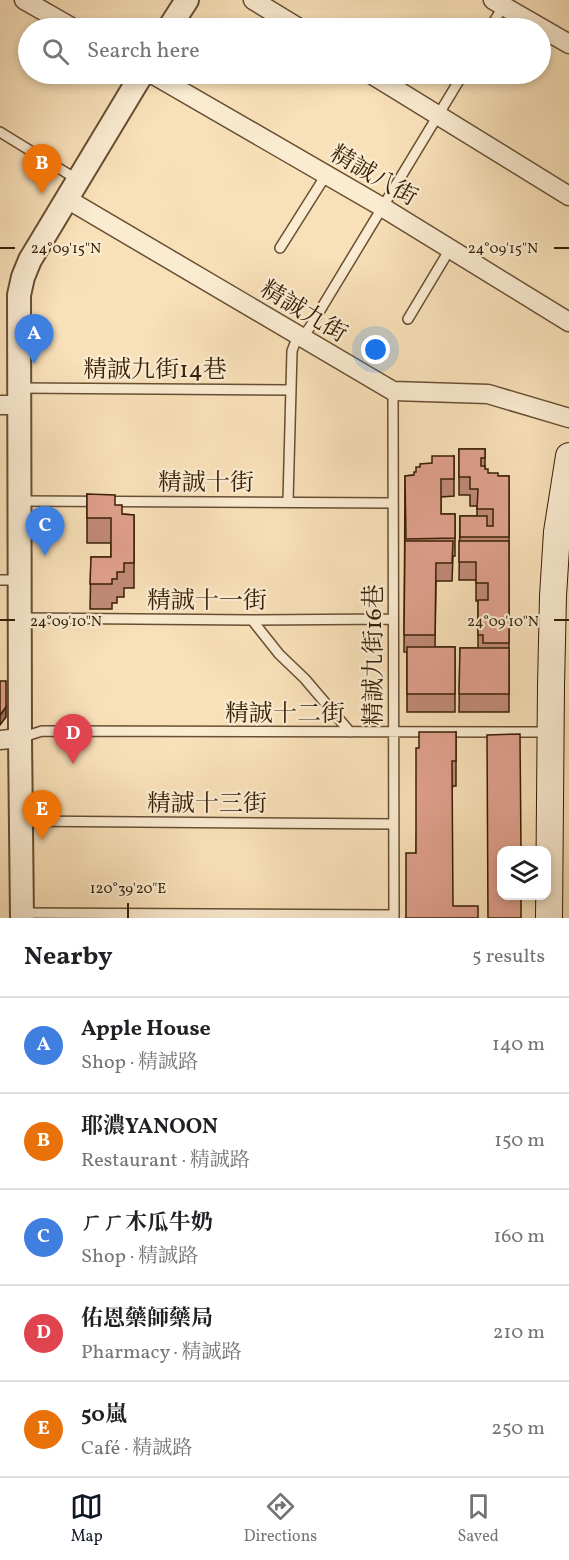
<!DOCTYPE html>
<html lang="en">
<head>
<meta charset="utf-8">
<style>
  :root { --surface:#fff; --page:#f6f6f6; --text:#202124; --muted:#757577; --line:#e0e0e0; --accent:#111827 }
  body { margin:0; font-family:Vollkorn,"Noto Serif TC",serif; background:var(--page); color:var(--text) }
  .controls { position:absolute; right:18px; bottom:18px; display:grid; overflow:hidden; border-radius:12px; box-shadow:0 3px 9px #0003 }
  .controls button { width:54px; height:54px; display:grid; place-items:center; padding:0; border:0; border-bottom:2px solid var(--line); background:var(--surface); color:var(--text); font:30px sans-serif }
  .you { position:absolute; left:376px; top:350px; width:21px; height:21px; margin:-15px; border:4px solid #fff; border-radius:50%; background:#1a73e8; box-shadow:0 0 0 9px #1a73e833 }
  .badge { display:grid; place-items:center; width:39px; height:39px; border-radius:50%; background:var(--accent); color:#fff; font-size:20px; font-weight:700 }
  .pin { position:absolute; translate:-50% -50px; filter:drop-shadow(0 2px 3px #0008) }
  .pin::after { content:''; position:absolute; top:32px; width:21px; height:18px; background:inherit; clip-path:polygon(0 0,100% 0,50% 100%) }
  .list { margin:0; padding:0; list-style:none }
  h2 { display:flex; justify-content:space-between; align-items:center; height:78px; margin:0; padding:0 24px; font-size:26px }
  h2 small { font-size:20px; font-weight:400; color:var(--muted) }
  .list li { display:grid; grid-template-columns:39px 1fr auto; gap:18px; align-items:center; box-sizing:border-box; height:96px; padding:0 24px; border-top:2px solid var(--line) }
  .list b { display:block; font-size:22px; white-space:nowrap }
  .list p { margin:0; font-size:20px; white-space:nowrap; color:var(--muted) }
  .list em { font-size:20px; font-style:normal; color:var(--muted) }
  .icon { flex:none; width:33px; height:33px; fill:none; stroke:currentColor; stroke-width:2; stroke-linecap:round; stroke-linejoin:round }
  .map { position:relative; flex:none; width:569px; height:918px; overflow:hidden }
  .search { position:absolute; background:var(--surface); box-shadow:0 3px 9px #0003; left:18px; right:18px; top:18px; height:66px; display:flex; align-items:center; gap:15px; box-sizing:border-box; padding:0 21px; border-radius:33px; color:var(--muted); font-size:22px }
  .sheet { height:558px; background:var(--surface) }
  nav { display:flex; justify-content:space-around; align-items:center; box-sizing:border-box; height:84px; border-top:2px solid var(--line); background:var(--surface); font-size:16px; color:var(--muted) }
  nav a { display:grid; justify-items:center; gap:3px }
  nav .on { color:var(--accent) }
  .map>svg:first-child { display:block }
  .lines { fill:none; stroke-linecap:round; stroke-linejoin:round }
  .service-casing { stroke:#684e32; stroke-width:12 }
  .minor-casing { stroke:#684e32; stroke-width:21 }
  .tertiary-casing { stroke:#684e32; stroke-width:26 }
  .secondary-casing { stroke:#381e05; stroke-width:28 }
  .service { stroke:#faebd1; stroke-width:9 }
  .minor { stroke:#faebd1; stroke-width:18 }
  .tertiary { stroke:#faebd1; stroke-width:22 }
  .secondary { stroke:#faebd1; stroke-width:26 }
  .wall { fill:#c18a79; stroke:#381e05; stroke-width:1.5 }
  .shaded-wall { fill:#9d7063; stroke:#381e05; stroke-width:1.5 }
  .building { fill:#e0a08d; stroke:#381e05; stroke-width:1.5 }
  .ticks { fill:none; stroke:#381e05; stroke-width:2 }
  .labels { text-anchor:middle; stroke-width:4.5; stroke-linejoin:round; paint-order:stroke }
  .street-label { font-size:24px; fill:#381e05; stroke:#faebd1 }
  .ticks-label { font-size:15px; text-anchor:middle; fill:#381e05; stroke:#faebd1; stroke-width:4.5; stroke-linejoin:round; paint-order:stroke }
</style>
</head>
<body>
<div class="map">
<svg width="569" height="918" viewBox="0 0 569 918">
  <rect width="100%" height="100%" fill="#f8e0b8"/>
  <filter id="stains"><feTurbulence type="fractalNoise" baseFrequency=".00333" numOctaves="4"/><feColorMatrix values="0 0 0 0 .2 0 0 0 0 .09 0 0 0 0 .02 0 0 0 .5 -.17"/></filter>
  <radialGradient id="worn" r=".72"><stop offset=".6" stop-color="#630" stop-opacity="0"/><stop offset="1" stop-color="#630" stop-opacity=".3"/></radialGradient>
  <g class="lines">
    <defs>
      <path id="service" d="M490,28L504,5
        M0,132L78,180
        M280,248L326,175
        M408,319L450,249
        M20,388L290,390
        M393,391L394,918
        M20,501L392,503
        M288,501L292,351L295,343L302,338L310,327L463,74
        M0,580H20
        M20,618L252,620L393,619
        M252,620L279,654L305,679L350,732
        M20,738L42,731L547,732
        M21,821L393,824
        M21,913L394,915"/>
      <path id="minor" d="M24,0L73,28
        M253,0L299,28
        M493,0L569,44
        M152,74L382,207L569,322
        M371,74L569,196
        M67,199L393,391L488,394L569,418
        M0,405H20
        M0,740L20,738"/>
      <path id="tertiary" d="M169,28L187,0
        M22,918L20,738L19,295L23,277L30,260L142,74"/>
      <path id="secondary" d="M549,918L551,686L553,596L557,532L569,456"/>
    </defs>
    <use href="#service" class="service-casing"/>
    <use href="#minor" class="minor-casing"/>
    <use href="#tertiary" class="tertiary-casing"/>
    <use href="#secondary" class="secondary-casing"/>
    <use href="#service" class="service"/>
    <use href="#minor" class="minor"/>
    <use href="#tertiary" class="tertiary"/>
    <use href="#secondary" class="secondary"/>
  </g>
  <path class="wall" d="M459,449H485V469L488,473L498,476H509V712H459L460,648H478V601H476V580H459L460,516H477V506H470V495H459Z
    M454,456V496L441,497V514H455V556H453L452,581H436L435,647H455V712H407V652H404L405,476L414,475L420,467Z
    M87,494L115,505L122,514L134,515V588H124V597H117V603H112V609H90L91,557H111V543H87Z
    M456,732V786H453L406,918L416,853L419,748Z"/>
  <path class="shaded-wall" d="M6,707V717L0,725V715Z"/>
  <path class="building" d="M459,449H485V458H481V466H485V469H488V473H498V476H509V537H460V516H487V526H493V509H477L478,489H470V477H459Z
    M432,456H454V479H441V514H455V538L406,539L405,476L414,475V472H416V467H420V464L432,463Z
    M87,494L115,495V505H122V514L134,515V563H124V572H117V579H112V584H90L91,557H111V518H87Z
    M405,541H453L452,563H436L435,635H404Z
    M459,541H509V643H483V635H478V600H488V583H476V562H459Z
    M407,647H455V694H407Z
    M460,648H509V694H459Z
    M0,681H6V707L0,715Z
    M419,732H456V761H452L453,906H478V918H406V853H416V748H419Z
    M520,734L521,850H501V896H521V918H488L487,735Z"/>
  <path class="ticks" d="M0,248H15M554,248H569M0,620H15M554,620H569M128,903V918"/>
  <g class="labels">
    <g class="street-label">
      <text transform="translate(374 175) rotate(30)" y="8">精誠八街</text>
      <text transform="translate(304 311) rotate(31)" y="8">精誠九街</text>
      <text x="155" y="377">精誠九街14巷</text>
      <text x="206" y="490">精誠十街</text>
      <text x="207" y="608">精誠十一街</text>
      <text transform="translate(373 655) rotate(-90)" y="8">精誠九街16巷</text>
      <text x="285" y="721">精誠十二街</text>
      <text x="207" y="811">精誠十三街</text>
    </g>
  </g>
  <g class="ticks-label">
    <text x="66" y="253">24°09'15"N</text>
    <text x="503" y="253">24°09'15"N</text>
    <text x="66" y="626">24°09'10"N</text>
    <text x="503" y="626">24°09'10"N</text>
    <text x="128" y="893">120°39'20"E</text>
  </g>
  <rect width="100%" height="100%" filter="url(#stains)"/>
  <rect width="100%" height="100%" fill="url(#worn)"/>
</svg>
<div class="controls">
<button><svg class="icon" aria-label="layers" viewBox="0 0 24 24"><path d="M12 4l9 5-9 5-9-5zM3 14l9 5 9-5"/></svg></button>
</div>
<div class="you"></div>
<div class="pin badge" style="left:34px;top:364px;background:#3f7fe0">A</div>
<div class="pin badge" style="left:42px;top:194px;background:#e8710a">B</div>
<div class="pin badge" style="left:45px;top:556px;background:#3f7fe0">C</div>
<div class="pin badge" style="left:73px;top:764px;background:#e0444e">D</div>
<div class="pin badge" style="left:42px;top:840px;background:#e8710a">E</div>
<div class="search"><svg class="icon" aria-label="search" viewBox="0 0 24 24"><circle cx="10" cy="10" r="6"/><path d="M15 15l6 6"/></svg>Search here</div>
</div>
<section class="sheet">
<h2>Nearby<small>5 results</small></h2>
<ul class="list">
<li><span class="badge" style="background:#3f7fe0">A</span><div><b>Apple House</b><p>Shop · 精誠路</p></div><em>140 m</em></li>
<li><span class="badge" style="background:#e8710a">B</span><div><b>耶濃YANOON</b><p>Restaurant · 精誠路</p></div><em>150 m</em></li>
<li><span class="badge" style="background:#3f7fe0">C</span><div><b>ㄏㄏ木瓜牛奶</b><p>Shop · 精誠路</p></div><em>160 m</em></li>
<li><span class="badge" style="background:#e0444e">D</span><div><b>佑恩藥師藥局</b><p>Pharmacy · 精誠路</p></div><em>210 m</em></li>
<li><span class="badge" style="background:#e8710a">E</span><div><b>50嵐</b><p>Café · 精誠路</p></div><em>250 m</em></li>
</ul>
</section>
<nav>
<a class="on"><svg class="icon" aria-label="map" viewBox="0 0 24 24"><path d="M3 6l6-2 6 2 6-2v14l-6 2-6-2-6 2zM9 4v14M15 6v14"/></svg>Map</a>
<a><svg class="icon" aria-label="directions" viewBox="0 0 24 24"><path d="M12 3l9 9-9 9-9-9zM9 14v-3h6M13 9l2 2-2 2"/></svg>Directions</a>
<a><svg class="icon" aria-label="saved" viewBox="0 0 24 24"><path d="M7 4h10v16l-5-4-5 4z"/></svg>Saved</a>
</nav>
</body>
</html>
